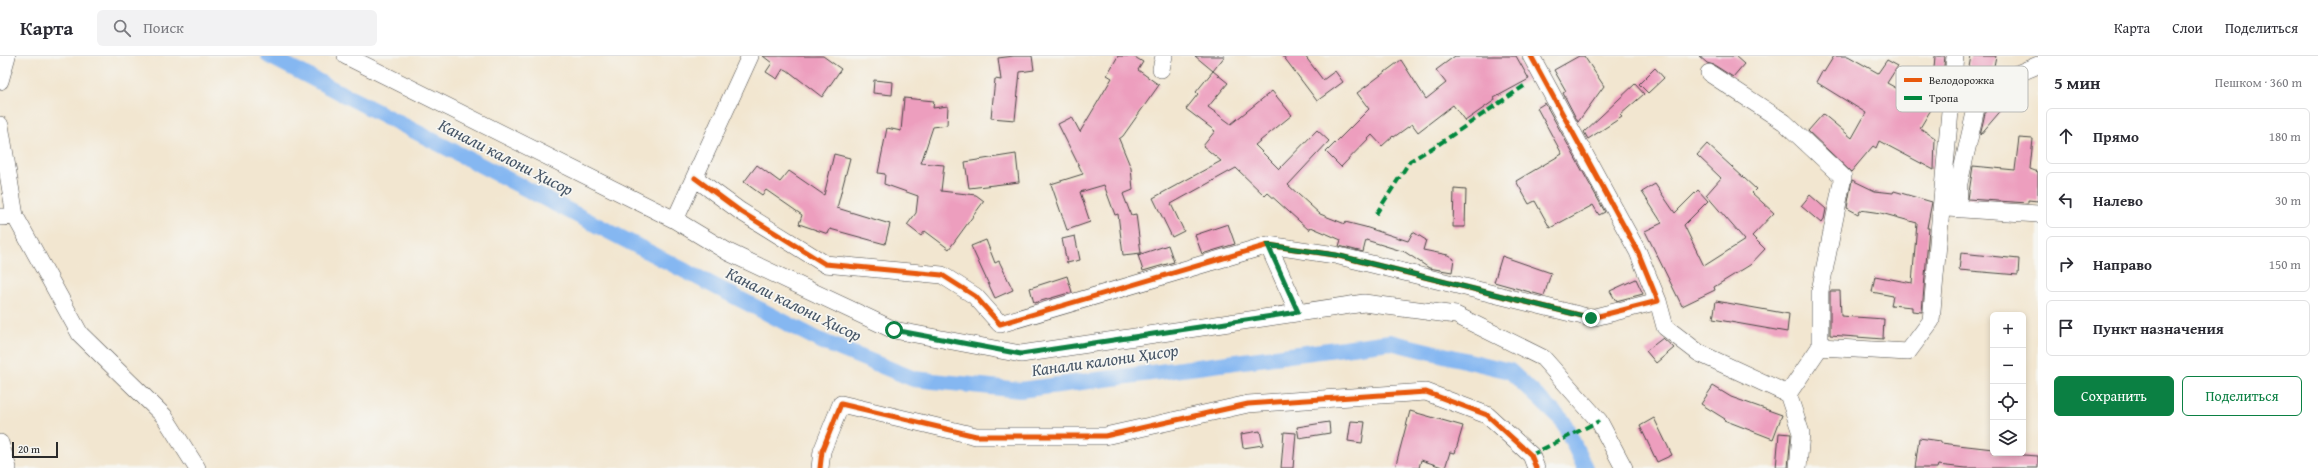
<!DOCTYPE html>
<html lang="ru">
<head>
<meta charset="utf-8">
<style>
  :root { --surface:#fff; --page:#f2f2f3; --text:#2b2b33; --muted:#7c7c81; --line:#e1e1e2; --accent:#0b8043 }
  body { margin:0; font-family:"Gentium Book Plus",serif; background:var(--page); color:var(--text) }
  .controls { position:absolute; right:12px; bottom:12px; display:grid; overflow:hidden; border-radius:6px; box-shadow:0 2px 6px #0003 }
  .controls button { width:36px; height:36px; display:grid; place-items:center; padding:0; border:0; border-bottom:1px solid var(--line); background:var(--surface); color:var(--text); font:20px sans-serif }
  .scale { position:absolute; left:12px; bottom:10px; width:46px; box-sizing:border-box; padding-left:4px; border:2px solid #2b2b2b; border-top:0; font-size:11px; line-height:14px; white-space:nowrap; color:#2b2b2b; -webkit-text-stroke:3px #f6f6f2; paint-order:stroke }
  .stop { position:absolute; width:12px; height:12px; margin:-9px; border:3px solid #0b8043; border-radius:50%; background:#fff }
  .stop.end { background:#0b8043; border-color:#fff; box-shadow:0 1px 4px #0008 }
  .list { margin:0; padding:0; list-style:none }
  h2 { display:flex; justify-content:space-between; align-items:center; height:52px; margin:0; padding:0 16px; font-size:17px }
  h2 small { font-size:13px; font-weight:400; color:var(--muted) }
  .list li { display:grid; grid-template-columns:26px 1fr auto; gap:12px; align-items:center; box-sizing:border-box; height:56px; margin:0 8px 8px; padding:0 8px; border:1px solid var(--line); border-radius:6px }
  .list b { display:block; font-size:15px; white-space:nowrap }
  .list em { font-size:13px; font-style:normal; color:var(--muted) }
  .actions { display:flex; gap:8px; padding:12px 16px }
  .actions a { flex:1; padding:9px 0; border:1px solid var(--accent); border-radius:6px; text-align:center; font-size:14px; color:var(--accent) }
  .actions .main { background:var(--accent); color:#fff }
  .icon { flex:none; width:22px; height:22px; fill:none; stroke:currentColor; stroke-width:2; stroke-linecap:round; stroke-linejoin:round }
  .map { position:relative; flex:none; width:2038px; height:412px; overflow:hidden }
  header { display:flex; align-items:center; gap:24px; box-sizing:border-box; height:56px; padding:0 20px; background:var(--surface); border-bottom:1px solid var(--line) }
  header strong { font-size:19px }
  nav { display:flex; gap:22px; margin-inline-start:auto; font-size:14px }
  .search { width:280px; height:36px; background:var(--page); display:flex; align-items:center; gap:10px; box-sizing:border-box; padding:0 14px; border-radius:6px; color:var(--muted); font-size:15px }
  main { display:flex }
  aside { flex:1; background:var(--surface) }
  .map>svg:first-child { display:block }
  .lines { fill:none; stroke-linecap:round; stroke-linejoin:round }
  .canal { stroke:#85b7f1; stroke-width:16 }
  .building { fill:#ed9ebe }
  .minor-casing { stroke:#494744; stroke-width:18 }
  .minor { stroke:#fff; stroke-width:17 }
  .quiet { stroke:#00873e; stroke-width:4; stroke-dasharray:8 4; stroke-linecap:butt }
  .cycleway-casing { stroke:#f6f6f2; stroke-width:8 }
  .cycleway { stroke:#e8590c; stroke-width:5 }
  .route { stroke:#0b8043; stroke-width:5 }
  .labels { text-anchor:middle; stroke-width:3.5; stroke-linejoin:round; paint-order:stroke }
  .water-label { font-size:17px; font-style:italic; fill:#465566; stroke:#f6f6f2 }
  .key { fill:#f6f6f2; stroke:#b9b9b6; stroke-width:1 }
  .key-label { font-size:11px; fill:#2b2b2b }
</style>
</head>
<body>
<header>
<strong>Карта</strong>
<div class="search"><svg class="icon" aria-label="search" viewBox="0 0 24 24"><circle cx="10" cy="10" r="6"/><path d="M15 15l6 6"/></svg>Поиск</div>
<nav><a>Карта</a><a>Слои</a><a>Поделиться</a></nav>
</header>
<main>
<div class="map">
<svg width="2038" height="412" viewBox="0 0 2038 412">
  <rect width="100%" height="100%" fill="#f6f6f2"/>
  <filter id="ink" filterUnits="userSpaceOnUse"><feTurbulence type="fractalNoise" baseFrequency=".025" numOctaves="2"/><feDisplacementMap in="SourceGraphic" scale="8" xChannelSelector="R" yChannelSelector="G"/><feConvolveMatrix kernelMatrix="1 2 1 2 8 2 1 2 1" color-interpolation-filters="sRGB"/></filter>
  <filter id="wash" filterUnits="userSpaceOnUse"><feTurbulence type="fractalNoise" baseFrequency=".012" numOctaves="4" result="noise"/><feDisplacementMap in="SourceGraphic" scale="16" xChannelSelector="R" yChannelSelector="G"/><feGaussianBlur stdDeviation="0.9" result="paint"/><feColorMatrix in="noise" values="0 0 0 0 0 0 0 0 0 0 0 0 0 0 0 0 0 1.4 0 .05"/><feComposite in="paint" operator="in"/></filter>
  <g filter="url(#wash)">
    <rect width="100%" height="100%" fill="#f2e6d0"/>
    <g class="lines">
      <path class="canal" d="M269,0L821,285L914,323L1020,334L1390,286L1510,315L1563,365L1585,412"/>
    </g>
    <g id="blocks">
      <path class="building" d="M763,0H823L841,13L822,41L787,14L783,13L777,23L766,16L772,7Z
        M1014,0H1032L1034,14L1020,16L1015,64L991,62L995,23L1001,24L998,2Z
        M1118,0H1133L1143,6L1138,14L1159,29L1123,80L1119,83L1131,112L1133,134L1123,138L1131,159L1136,158L1141,197L1123,199L1118,158L1115,159L1104,129L1080,136L1090,166L1067,174L1051,128L1083,118L1058,68L1072,61L1080,76L1112,22L1107,19Z
        M1195,0H1225L1213,15Z
        M1283,0H1305L1323,24L1335,15L1343,26L1317,45Z
        M1455,0H1516L1529,23L1494,42L1495,44L1465,65L1453,49L1418,76L1412,68L1394,81L1393,80L1382,90L1372,79L1341,111L1326,96L1369,53L1357,37L1401,4L1426,43L1446,27L1436,14Z
        M1579,0H1584L1604,30L1578,66L1563,37L1566,35L1554,14Z
        M1699,0H1735L1744,8L1733,21L1714,9L1707,7Z
        M1834,0H1848L1878,17L1887,4L1898,10L1887,27L1932,52L1920,72L1935,82L1934,114L1879,85L1876,92L1873,90L1851,116L1808,75L1823,58L1852,82L1866,57L1816,26L1822,15L1824,16Z
        M1935,0H1945L1940,50L1931,49Z
        M1971,0H1996L1993,15L1969,11Z
        M1655,12L1664,22L1648,37L1639,28Z
        M1213,15L1228,27L1208,51L1231,68L1272,35L1292,59L1255,89L1279,113L1317,74L1329,85L1288,129L1320,158L1345,168V166L1365,171L1408,185L1413,176L1426,184L1423,194L1448,199L1454,203L1452,216L1429,212L1405,196L1366,184L1363,196L1339,190L1341,184L1311,171L1309,174L1268,137L1265,140L1236,112L1171,148L1184,175L1172,181L1153,142L1221,105L1203,90L1215,75L1186,53L1198,38L1196,36Z
        M874,24L893,26L892,39L873,37Z
        M1635,28L1644,38L1620,59L1622,61L1588,83L1584,76Z
        M904,42L934,45L933,52L948,50L947,69L933,71L921,107L944,109L941,135L976,139L984,145L949,193L925,175L921,180L907,169L916,157L918,140L884,128L885,118L878,117L887,72L901,75Z
        M1995,43L2004,51L1980,79L1986,53Z
        M1545,47L1605,156L1599,159L1593,149L1550,172L1535,145L1529,148L1516,125L1562,98L1537,52Z
        M2019,82L2033,83L2030,113L2038,116V145L2028,144V147L1968,143L1973,110L2015,114Z
        M1707,88L1756,133L1752,137L1774,157L1752,180L1765,193L1750,209L1714,231L1715,234L1682,250L1645,175L1662,167L1642,136L1655,128L1675,157L1698,134L1708,145L1684,169L1704,210L1745,184L1706,139L1721,122L1697,99Z
        M834,98L850,102L837,152L890,168L885,188L830,173L828,178L799,168L802,159L766,134L762,139L744,126L757,109L780,126L789,115L824,139Z
        M1016,98L1019,126L969,132L965,106Z
        M1852,124L1875,135L1893,137L1894,135L1932,146L1927,172H1929L1922,256L1912,255V251L1891,249L1893,240L1872,236L1875,220L1912,227L1917,167L1881,157L1860,154L1858,158L1847,152Z
        M1454,133L1466,134L1465,171H1453Z
        M1810,139L1826,153L1824,163L1821,167L1801,150Z
        M1228,168L1235,188L1202,198L1195,179Z
        M1075,180L1080,204L1067,207L1062,183Z
        M986,184L995,207L999,205L1013,234L995,242L971,190Z
        M1168,189L1174,206L1143,215L1138,199Z
        M1961,197L2019,203L2018,219L1959,214Z
        M1502,200L1551,217L1544,240L1494,226Z
        M1067,220L1072,236L1034,247L1030,232Z
        M1636,223L1643,238L1616,245L1610,235Z
        M1830,235H1840L1841,260L1884,263L1883,283L1830,279Z
        M1716,245L1789,258L1787,276L1713,263Z
        M1663,282L1674,292L1656,307L1646,295Z
        M1713,330L1731,341L1782,359L1773,383L1724,364L1725,363L1701,348Z
        M1410,355L1463,370L1455,397L1450,396L1445,412L1421,404L1419,412H1395Z
        M1654,362L1672,399L1657,406L1640,370Z
        M1351,365L1365,366L1362,387L1348,385Z
        M1329,366L1330,377L1299,382L1297,371Z
        M1260,375L1263,389L1243,392L1241,378Z
        M1284,376L1296,377L1293,412H1281Z
        M1779,377L1791,378L1788,412H1776Z
        M1919,382L1941,385V387L1993,393V397L2038,400V412H1965L1938,409L1937,412H1915Z"/>
    </g>
  </g>
  <g filter="url(#ink)">
    <use href="#blocks" fill-opacity="0" stroke="#494744" stroke-width="1"/>
    <g class="lines">
      <defs>
        <path id="minor" d="M346,0L675,164L750,0
          M1161,13L1164,0
          M1709,17L1784,66L1843,121L1820,235V291L1788,338
          M0,25L7,0
          M0,69L15,160L80,278L164,360L197,412
          M695,122L740,155L825,208L942,219L975,240L1000,268L1268,189L1335,199L1591,262L1658,245L1638,196L1531,0
          M1948,152L2038,158
          M1958,153L1959,127L1977,48L1996,27L2038,9
          M0,161L15,160
          M675,164L728,196L894,274L1021,298L1364,247L1456,259L1543,302L1599,365L1624,412
          M1268,189L1298,256
          M1658,245L1665,271L1699,297L1788,338L1801,377L1798,412
          M1820,291L1908,296L1931,265L1955,0
          M0,387L8,412
          M820,412L822,395L841,348L976,380H1105L1248,348L1426,336L1487,359L1531,399L1536,412"/>
      </defs>
      <use href="#minor" class="minor-casing"/>
      <use href="#minor" class="minor"/>
      <path class="quiet" d="M1376,158L1410,105L1439,88L1524,30
        M1531,399L1599,365"/>
      <defs>
        <path id="cycleway" d="M695,122L740,155L825,208L942,219L975,240L1000,268L1268,189L1335,199L1591,262L1658,245L1638,196L1531,0
          M820,412L822,395L841,348L976,380H1105L1248,348L1426,336L1487,359L1531,399L1536,412"/>
      </defs>
      <use href="#cycleway" class="cycleway-casing"/>
      <use href="#cycleway" class="cycleway"/>
    </g>
  </g>
  <g class="lines" filter="url(#ink)">
    <path class="route" d="M894,274L1021,298L1298,256L1268,189L1336,199L1591,262"/>
  </g>
  <g class="labels">
    <g class="water-label">
      <text transform="translate(506 101) rotate(27)" y="6">Канали калони Ҳисор</text>
      <text transform="translate(794 248) rotate(26)" y="6">Канали калони Ҳисор</text>
      <text transform="translate(1105 304) rotate(-8)" y="6">Канали калони Ҳисор</text>
    </g>
  </g>
  <rect x="1896" y="10" width="132" height="46" rx="6" class="key"/>
  <rect x="1904" y="22" width="18" height="4" fill="#e8590c"/>
  <rect x="1904" y="40" width="18" height="4" fill="#00873e"/>
  <g class="key-label">
    <text x="1929" y="28">Велодорожка</text>
    <text x="1929" y="46">Тропа</text>
  </g>
</svg>
<div class="controls">
<button>+</button>
<button>−</button>
<button><svg class="icon" aria-label="locate" viewBox="0 0 24 24"><circle cx="12" cy="12" r="6"/><path d="M12 2v4M12 18v4M2 12h4M18 12h4"/></svg></button>
<button><svg class="icon" aria-label="layers" viewBox="0 0 24 24"><path d="M12 4l9 5-9 5-9-5zM3 14l9 5 9-5"/></svg></button>
</div>
<div class="scale">20 m</div>
<div class="stop" style="left:894px;top:274px"></div>
<div class="stop end" style="left:1591px;top:262px"></div>
</div>
<aside>
<h2>5 мин<small>Пешком · 360 m</small></h2>
<ul class="list">
<li><svg class="icon" aria-label="ahead" viewBox="0 0 24 24"><path d="M12 20V5M6 11l6-6 6 6"/></svg><div><b>Прямо</b></div><em>180 m</em></li>
<li><svg class="icon" aria-label="left" viewBox="0 0 24 24"><path d="M17 20v-9H6M10 6l-5 5 5 5"/></svg><div><b>Налево</b></div><em>30 m</em></li>
<li><svg class="icon" aria-label="right" viewBox="0 0 24 24"><path d="M7 20v-9h11M14 6l5 5-5 5"/></svg><div><b>Направо</b></div><em>150 m</em></li>
<li><svg class="icon" aria-label="arrive" viewBox="0 0 24 24"><path d="M6 21V4h12l-3 4 3 4H6"/></svg><div><b>Пункт назначения</b></div></li>
</ul>
<div class="actions"><a class="main">Сохранить</a><a>Поделиться</a></div>
</aside>
</main>
</body>
</html>
